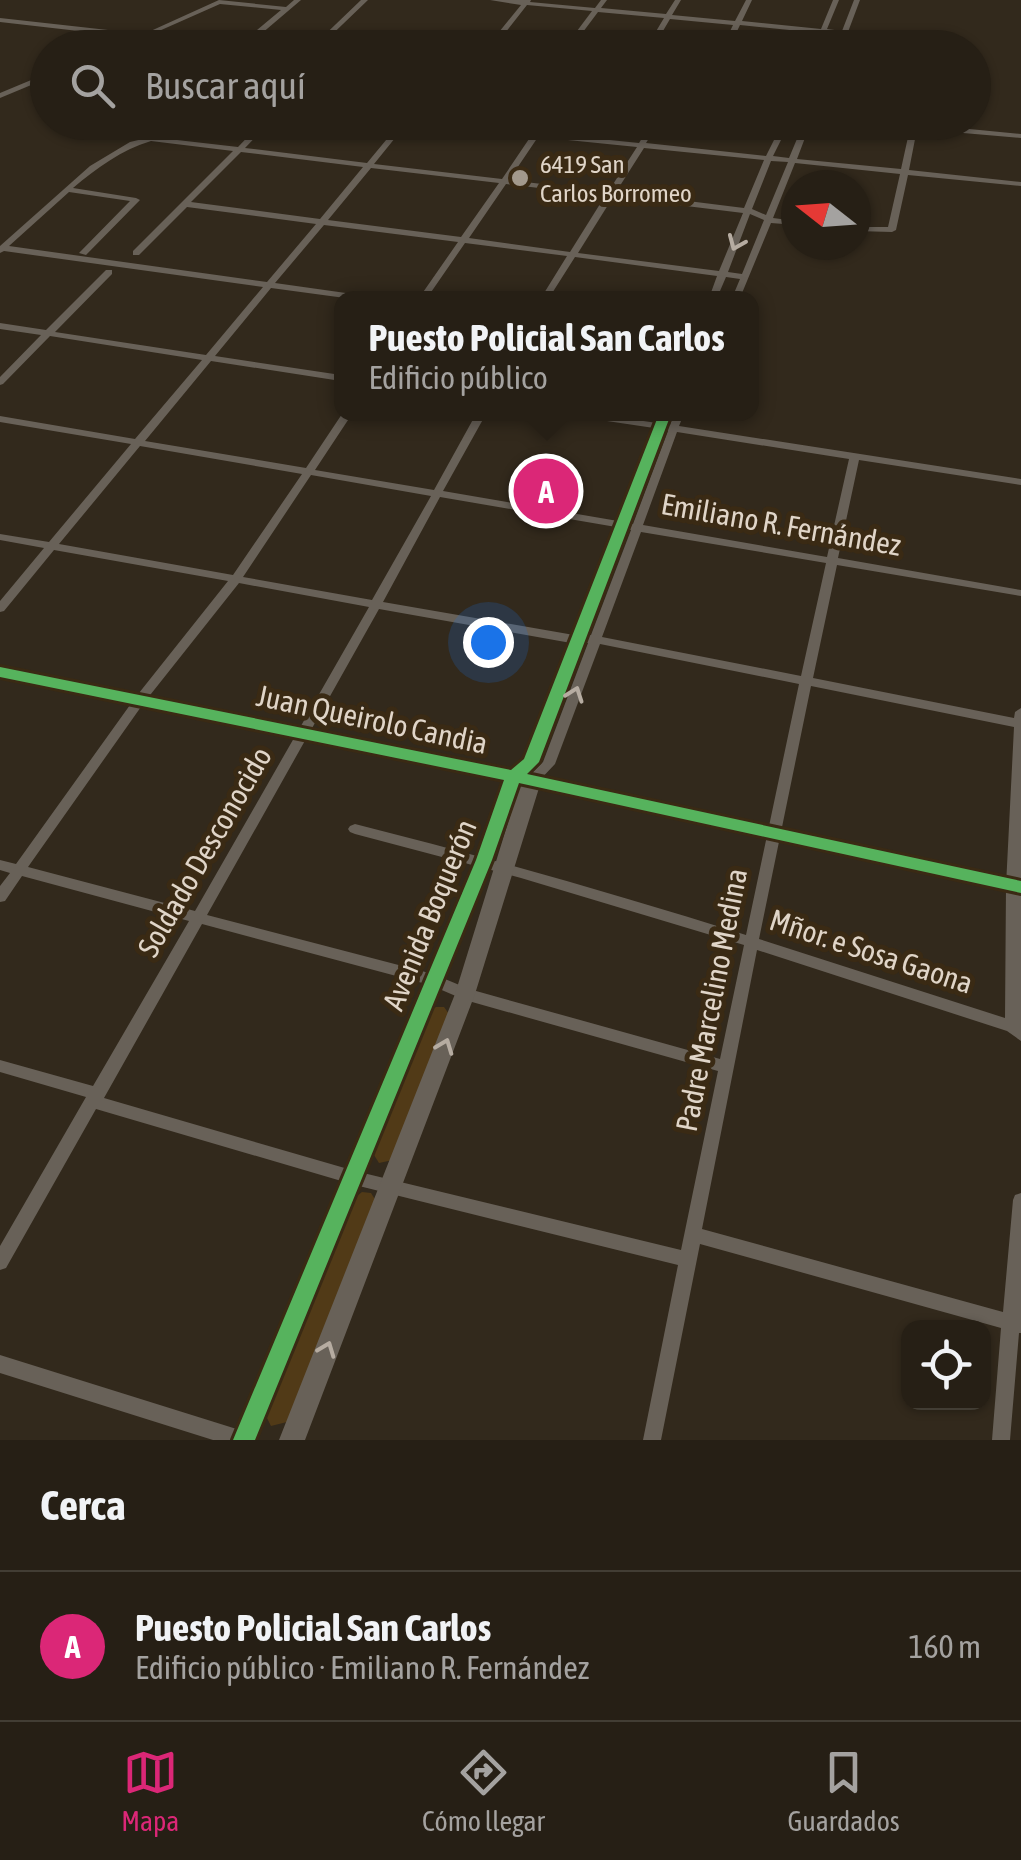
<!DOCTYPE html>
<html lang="es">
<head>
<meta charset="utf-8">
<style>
  :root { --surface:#261f15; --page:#322c22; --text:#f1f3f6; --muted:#a4a2a0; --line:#423d34; --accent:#db2777 }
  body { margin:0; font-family:"Asap Condensed",sans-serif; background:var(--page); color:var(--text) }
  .controls { position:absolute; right:30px; bottom:30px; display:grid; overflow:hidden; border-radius:20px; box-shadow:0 2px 8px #0004 }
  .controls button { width:90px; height:90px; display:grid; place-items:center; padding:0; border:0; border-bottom:2px solid var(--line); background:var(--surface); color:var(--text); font:50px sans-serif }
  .compass { position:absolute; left:781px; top:170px; width:90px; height:90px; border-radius:50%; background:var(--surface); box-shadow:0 2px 8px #0004; rotate:287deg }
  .you { position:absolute; left:488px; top:642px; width:35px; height:35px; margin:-25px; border:8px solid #fff; border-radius:50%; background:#1a73e8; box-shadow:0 0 0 15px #1a73e833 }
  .badge { display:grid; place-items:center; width:65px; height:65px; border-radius:50%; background:var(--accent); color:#fff; font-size:32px; font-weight:700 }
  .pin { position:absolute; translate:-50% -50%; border:5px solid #fff; box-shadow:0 2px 10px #0006 }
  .popup { position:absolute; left:334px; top:291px; width:425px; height:130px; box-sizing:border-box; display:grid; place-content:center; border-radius:20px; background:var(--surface); filter:drop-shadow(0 2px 8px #0005); font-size:32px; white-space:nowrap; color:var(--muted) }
  .popup b { font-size:38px; color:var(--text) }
  .popup::after { content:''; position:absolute; left:50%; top:100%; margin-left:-20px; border:20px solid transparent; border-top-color:var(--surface) }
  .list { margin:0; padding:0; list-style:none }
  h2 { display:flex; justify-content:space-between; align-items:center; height:130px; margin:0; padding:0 40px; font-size:42px }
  h2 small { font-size:32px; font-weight:400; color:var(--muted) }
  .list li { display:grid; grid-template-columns:65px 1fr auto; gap:30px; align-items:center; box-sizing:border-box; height:150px; padding:0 40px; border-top:2px solid var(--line) }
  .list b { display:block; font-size:38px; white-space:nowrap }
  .list p { margin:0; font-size:32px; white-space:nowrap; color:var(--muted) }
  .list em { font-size:32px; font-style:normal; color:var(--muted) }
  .icon { flex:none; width:55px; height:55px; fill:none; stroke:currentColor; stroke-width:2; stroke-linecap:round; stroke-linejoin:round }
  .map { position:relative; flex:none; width:1021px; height:1440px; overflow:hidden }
  .search { position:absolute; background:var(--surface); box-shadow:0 2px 8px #0004; left:30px; right:30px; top:30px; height:110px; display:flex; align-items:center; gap:25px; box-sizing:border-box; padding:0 35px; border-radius:55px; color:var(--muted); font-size:38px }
  .sheet { height:280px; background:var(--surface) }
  nav { display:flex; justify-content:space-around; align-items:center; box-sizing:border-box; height:140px; border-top:2px solid var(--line); background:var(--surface); font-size:28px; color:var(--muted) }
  nav a { display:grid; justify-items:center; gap:5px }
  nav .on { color:var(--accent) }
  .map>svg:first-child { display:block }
  .green { fill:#513a17 }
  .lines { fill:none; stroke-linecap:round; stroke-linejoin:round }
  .minor { fill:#686158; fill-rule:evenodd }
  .tertiary { fill:#686158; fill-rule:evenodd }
  .cycleway-casing { stroke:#3a2a14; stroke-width:6 }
  .cycleway { fill:#56b35d; fill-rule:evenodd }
  .oneway { stroke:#b6aca1 }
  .poi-dot { fill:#a3998c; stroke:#3a2a14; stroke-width:4 }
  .labels { text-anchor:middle; stroke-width:10; stroke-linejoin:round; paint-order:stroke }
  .far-poi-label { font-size:25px; fill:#e0d5c8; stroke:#3a2a14; text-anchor:start }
  .street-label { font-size:30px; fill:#e0d5c8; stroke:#3a2a14 }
</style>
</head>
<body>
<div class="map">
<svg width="1021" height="1440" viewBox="0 0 1021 1440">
  <rect width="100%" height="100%" fill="#32291c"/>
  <path class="green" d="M436,1007H444L449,1014L393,1160L379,1163L374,1155L431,1010Z
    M362,1192L371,1193L376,1201L287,1422L271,1426L266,1416L357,1196Z"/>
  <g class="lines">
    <path class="minor" d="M219,0L286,7L294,0H301L247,46L252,48H227L0,22V18L144,34ZM220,4L281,10L239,45L150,35Z
      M361,0H368L318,48H311Z
      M490,0H531L530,2L595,8L601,0H607L601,8L666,14L675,0H681L672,15L735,21L746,0H752L742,21L821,29L833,0H839L827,29L842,31L854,0H860L842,48H835L840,35L825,33L820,48H813L819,33L740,25L729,48H722L733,25L670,19L653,48H646L664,18L598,12L577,40L635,48H608L574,44L570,47L567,45L568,43L502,36L493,48H486L521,5ZM527,5L592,11L571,39L505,33Z
      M112,44L115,46L114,48H106Z
      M48,73V78L0,98V93Z
      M262,122H270L245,148L367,163L401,122H408L374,164L502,179L531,136L413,122H443L534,132L541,122H548L541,133L639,143L652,122H659L646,143L766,156L783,122H790L773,156L789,158L804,122H811L797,159L901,169L910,128L868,122H919L918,124L1021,134V138L917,129L909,170L1021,182V186L908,175L896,230L892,232L856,231V227H888L900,174L795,163L773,218L796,221V225L771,223L740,298H732L740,279L726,277L717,298H709L717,276L575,257L549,298H541L567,256L465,243L427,298H419L458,242L324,225L275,283L360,295L364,298H345L271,288L215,356L341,375V381L211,361L145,441L306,468L342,414H352L315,470L434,490L476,414H486L443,491L618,521L654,428L580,417L575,414H596L657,423L660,414H670L666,424L670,425L674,414H684L679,426L1021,479V485L859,460L838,558L1021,590V596L837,565L813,678L1014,718L1015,712L1021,708V1041L1007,1031L757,950L702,1229L1003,1312L1013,1200L1015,1195L1021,1193V1333H1019L1010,1440H992L1001,1328L700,1244L661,1440H643L678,1265L355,1185L96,1109L6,1268L0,1270V1246L86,1097L0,1072V1060L93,1086L189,921L22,876L5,901L0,902V886L10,873L0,870V860L16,864L135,698L228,581L54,550L4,611L0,612V601L44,548L0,540V534L49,542L131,444L0,422V416L135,439L202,360L50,336L3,384L0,385V377L41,335L0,329V323L46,330L106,270H112V274L55,332L206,355L263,287L4,251L0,253V246L90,166L130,142L151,137L238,147ZM538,137L637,147L608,192L509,180ZM151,141L233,151L133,251V255H139L187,207L316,224L267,282L9,246L69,192L130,201L79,253L86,255L140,200L136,198L73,188C97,168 121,150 151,141ZM644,148L764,160L744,208L616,192ZM241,152L363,167L320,219L191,202ZM771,161L788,162L766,215L752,209ZM371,168L499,183L461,237L328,220ZM506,184L605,196L570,252L469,238ZM613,197L743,213L719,271L578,253ZM750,214L764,220L742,274L728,272ZM664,430L668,431L633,524L629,523ZM677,432L849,459L827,557L643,525ZM140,446L302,474L233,575L59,544ZM311,475L431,496L372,600L243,577ZM440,497L616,527L574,635L383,602ZM626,529L631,530L591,635H586ZM641,532L826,563L801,676L602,637ZM239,583L369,607L195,911L28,867L143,704ZM379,609L571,643L525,760L507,777L513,782L518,780L537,762L583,643H588L543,762L525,780L527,783H537L555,764L600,644L799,684L746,935C616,894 486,857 355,824L350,826L348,829L350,832L355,834L521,878L744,945L720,1059L469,989L433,974L207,915ZM811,686L1014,727L1006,886L1005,1018L759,939ZM202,924L430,985L465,1000L718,1071L681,1250L355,1171L104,1098Z
      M0,1355L243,1431L250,1433L252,1440H213L0,1373Z"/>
    <path class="tertiary" d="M0,667L532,774L1021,880V894L539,788L475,994L305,1440H279L455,994L520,784L494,860L257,1440H231L474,860L503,780L0,677Z"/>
    <defs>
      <path id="cycleway" d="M659,414H671L539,762L527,774L1021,881V893L519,783L492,860L255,1440H233L476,860L504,780L0,677V667L511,770L524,759Z"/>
    </defs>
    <use href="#cycleway" class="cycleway-casing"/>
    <use href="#cycleway" class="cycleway"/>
  </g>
  <defs><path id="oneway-chevron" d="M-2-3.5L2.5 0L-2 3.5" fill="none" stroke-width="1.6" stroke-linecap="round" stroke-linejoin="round" transform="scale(2.5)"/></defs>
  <g class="oneway">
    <use href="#oneway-chevron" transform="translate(736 243) rotate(113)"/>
    <use href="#oneway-chevron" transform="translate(575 694) rotate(-70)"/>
    <use href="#oneway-chevron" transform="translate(445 1046) rotate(-69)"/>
    <use href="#oneway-chevron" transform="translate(327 1349) rotate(-69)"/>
  </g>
  <circle class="poi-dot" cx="520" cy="178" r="10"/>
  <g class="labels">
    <g class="far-poi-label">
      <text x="540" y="173">6419 San<tspan x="540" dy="29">Carlos Borromeo</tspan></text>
    </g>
    <g class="street-label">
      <text transform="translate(781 525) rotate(10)" y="10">Emiliano R. Fernández</text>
      <text transform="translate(372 720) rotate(12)" y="10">Juan Queirolo Candia</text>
      <text transform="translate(205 852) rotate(-60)" y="10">Soldado Desconocido</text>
      <text transform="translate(430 915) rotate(-68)" y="10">Avenida Boquerón</text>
      <text transform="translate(871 952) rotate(18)" y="10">Mñor. e Sosa Gaona</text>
      <text transform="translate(712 1000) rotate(-79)" y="10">Padre Marcelino Medina</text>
    </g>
  </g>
</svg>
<div class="controls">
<button><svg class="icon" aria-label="locate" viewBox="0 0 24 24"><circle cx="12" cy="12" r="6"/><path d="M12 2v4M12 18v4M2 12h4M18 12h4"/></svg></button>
</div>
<svg class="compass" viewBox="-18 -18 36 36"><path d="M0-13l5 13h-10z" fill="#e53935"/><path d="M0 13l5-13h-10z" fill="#a4a2a0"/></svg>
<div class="you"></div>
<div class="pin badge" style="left:546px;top:491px">A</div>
<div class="popup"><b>Puesto Policial San Carlos</b>Edificio público</div>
<div class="search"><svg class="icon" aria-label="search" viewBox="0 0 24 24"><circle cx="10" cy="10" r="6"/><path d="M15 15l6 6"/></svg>Buscar aquí</div>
</div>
<section class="sheet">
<h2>Cerca<small></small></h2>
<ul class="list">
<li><span class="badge">A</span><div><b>Puesto Policial San Carlos</b><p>Edificio público · Emiliano R. Fernández</p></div><em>160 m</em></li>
</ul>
</section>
<nav>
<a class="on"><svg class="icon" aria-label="map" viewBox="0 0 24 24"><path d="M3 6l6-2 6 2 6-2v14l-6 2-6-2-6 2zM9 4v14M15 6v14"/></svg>Mapa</a>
<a><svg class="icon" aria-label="directions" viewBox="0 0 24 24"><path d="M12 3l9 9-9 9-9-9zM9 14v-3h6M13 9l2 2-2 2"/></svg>Cómo llegar</a>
<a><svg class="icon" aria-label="saved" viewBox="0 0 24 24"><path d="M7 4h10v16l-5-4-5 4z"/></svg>Guardados</a>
</nav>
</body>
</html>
